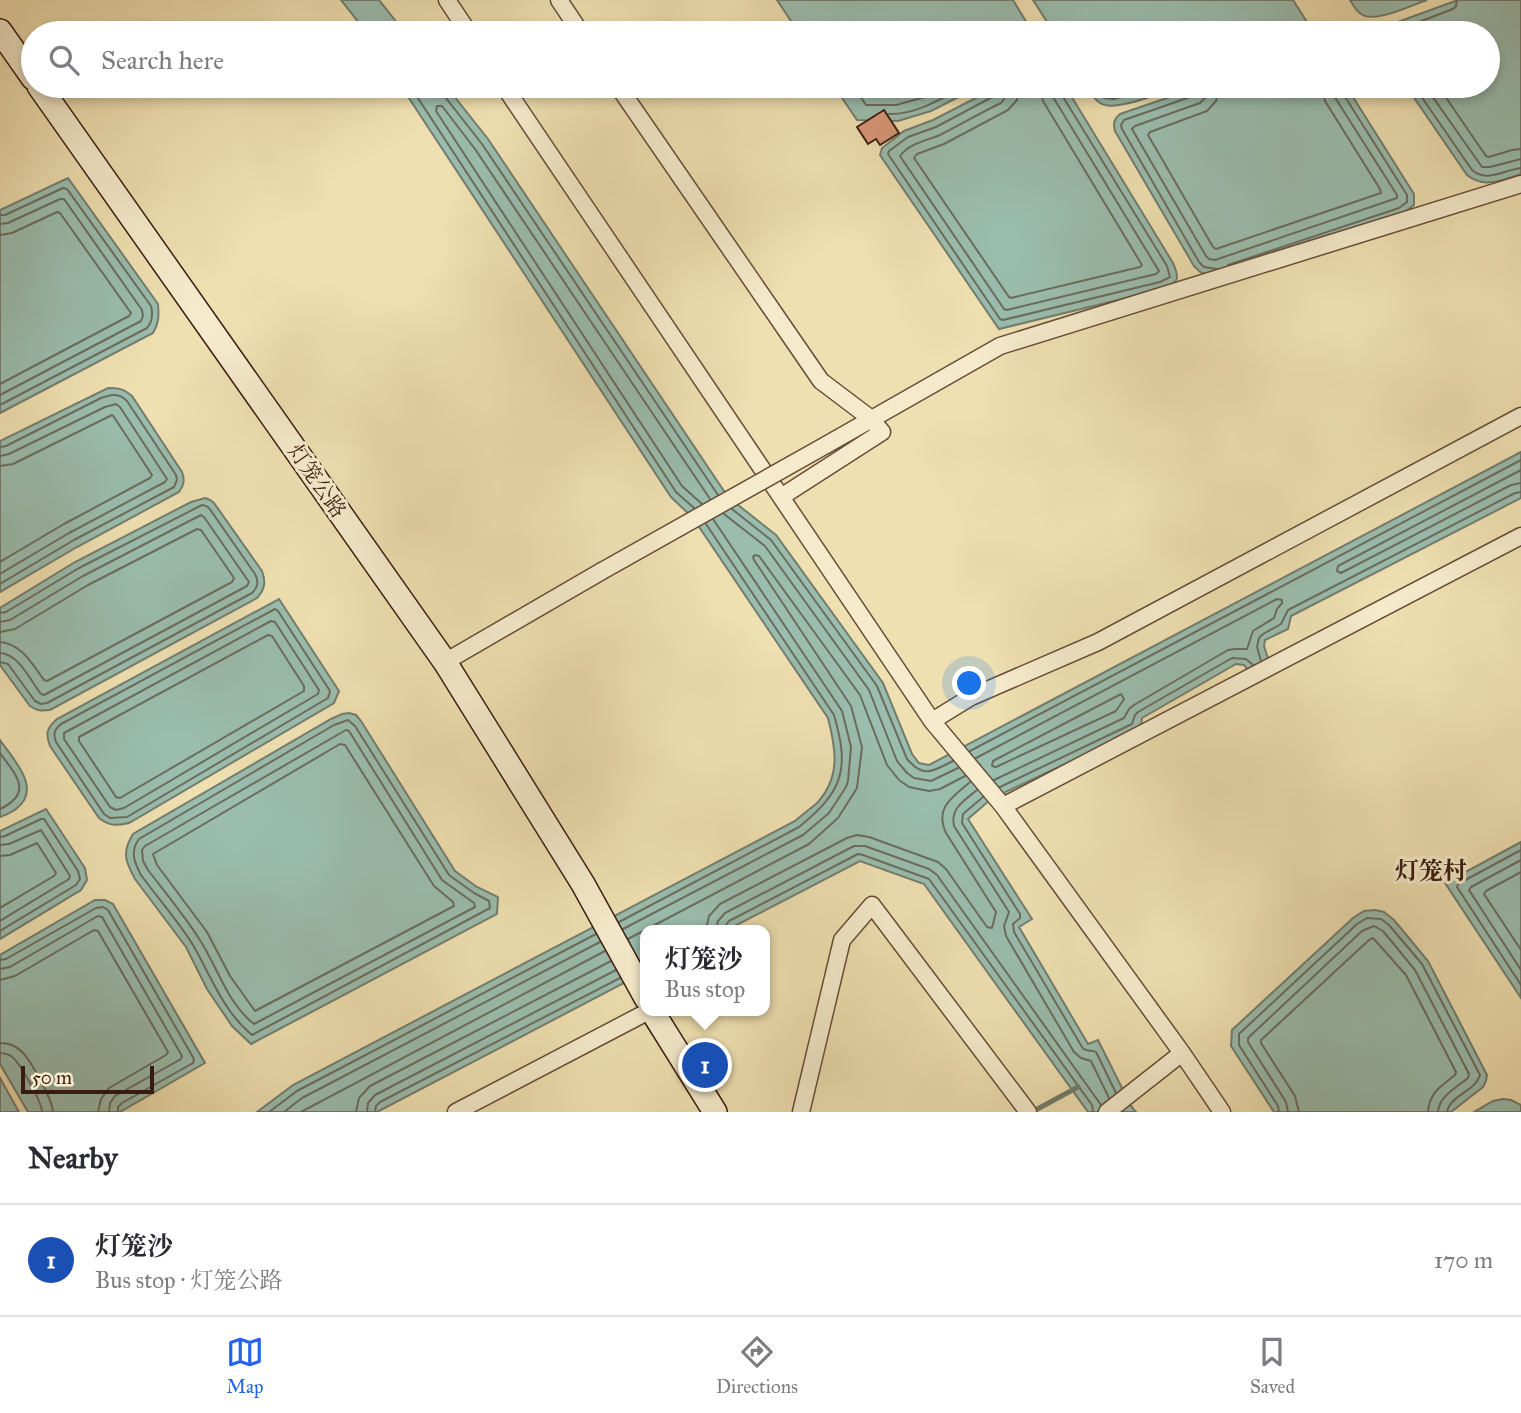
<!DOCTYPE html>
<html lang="en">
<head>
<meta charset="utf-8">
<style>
  :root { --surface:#fff; --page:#f2f2f3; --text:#2b2b33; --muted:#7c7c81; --line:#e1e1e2; --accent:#2563eb }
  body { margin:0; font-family:"IM FELL Great Primer","Noto Serif SC",serif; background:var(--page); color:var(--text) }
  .scale { position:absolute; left:21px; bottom:18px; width:133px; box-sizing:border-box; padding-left:7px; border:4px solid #391c11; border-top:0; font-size:19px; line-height:24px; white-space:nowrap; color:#391c11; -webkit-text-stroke:5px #f5ebcc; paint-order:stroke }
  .you { position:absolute; left:970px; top:684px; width:24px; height:24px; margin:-18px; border:5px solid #fff; border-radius:50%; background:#1a73e8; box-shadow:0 0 0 10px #1a73e833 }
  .badge { display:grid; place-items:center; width:46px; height:46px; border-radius:50%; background:var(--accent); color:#fff; font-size:23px; font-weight:700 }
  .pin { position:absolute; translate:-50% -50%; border:4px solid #fff; box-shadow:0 2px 7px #0006 }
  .popup { position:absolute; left:640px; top:925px; width:130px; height:91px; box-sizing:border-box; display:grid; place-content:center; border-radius:14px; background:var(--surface); filter:drop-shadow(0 2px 5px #0005); font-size:23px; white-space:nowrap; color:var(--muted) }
  .popup b { font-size:26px; color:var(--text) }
  .popup::after { content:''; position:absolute; left:50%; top:100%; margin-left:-14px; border:14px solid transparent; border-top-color:var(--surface) }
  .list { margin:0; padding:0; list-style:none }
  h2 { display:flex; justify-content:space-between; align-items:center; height:91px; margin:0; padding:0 28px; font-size:30px }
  h2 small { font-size:23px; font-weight:400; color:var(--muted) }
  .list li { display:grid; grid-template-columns:46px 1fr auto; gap:21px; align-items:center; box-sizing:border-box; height:112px; padding:0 28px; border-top:2px solid var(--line) }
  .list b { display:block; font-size:26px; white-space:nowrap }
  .list p { margin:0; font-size:23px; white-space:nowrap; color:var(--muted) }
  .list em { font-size:23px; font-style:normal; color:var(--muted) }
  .icon { flex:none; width:38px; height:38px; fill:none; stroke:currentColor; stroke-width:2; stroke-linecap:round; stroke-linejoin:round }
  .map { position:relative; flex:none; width:1521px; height:1112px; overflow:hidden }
  .search { position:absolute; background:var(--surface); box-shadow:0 4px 10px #0003; left:21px; right:21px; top:21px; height:77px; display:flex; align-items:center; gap:18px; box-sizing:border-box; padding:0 24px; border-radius:38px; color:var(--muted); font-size:26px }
  .sheet { height:203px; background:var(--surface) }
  nav { display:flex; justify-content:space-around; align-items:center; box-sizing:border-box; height:98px; border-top:2px solid var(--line); background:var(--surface); font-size:19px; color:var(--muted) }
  nav a { display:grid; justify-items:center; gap:4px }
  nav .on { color:var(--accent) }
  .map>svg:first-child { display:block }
  .water { fill:#9abdae; stroke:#737d6f; stroke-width:2 }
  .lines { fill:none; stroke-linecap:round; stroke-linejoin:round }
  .shore { stroke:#6a6c60; stroke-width:2 }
  .stream { stroke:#737d6f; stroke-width:5 }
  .building { fill:#d99778; stroke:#391c11; stroke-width:2 }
  .street-casing { stroke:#664d39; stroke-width:19 }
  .secondary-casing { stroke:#391c11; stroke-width:26 }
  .street { stroke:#f5ebcc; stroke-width:16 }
  .secondary { stroke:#f5ebcc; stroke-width:23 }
  .street-bridge-casing { stroke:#664d39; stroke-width:19; stroke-linecap:butt }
  .street-bridge { stroke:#f5ebcc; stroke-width:16 }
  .labels { text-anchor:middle; stroke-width:6; stroke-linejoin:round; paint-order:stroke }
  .street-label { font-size:21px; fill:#391c11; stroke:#f5ebcc }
  .quarter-label { font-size:24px; font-weight:bold; fill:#391c11; stroke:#f5ebcc }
</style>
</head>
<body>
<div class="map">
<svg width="1521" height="1112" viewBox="0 0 1521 1112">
  <rect width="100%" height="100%" fill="#efe0b1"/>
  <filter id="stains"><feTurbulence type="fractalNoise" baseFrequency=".00286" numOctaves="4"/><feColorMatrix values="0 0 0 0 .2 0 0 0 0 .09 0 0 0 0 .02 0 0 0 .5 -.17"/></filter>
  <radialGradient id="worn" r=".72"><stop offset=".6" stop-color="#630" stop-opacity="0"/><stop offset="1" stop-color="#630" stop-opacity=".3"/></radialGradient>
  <path class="water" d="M341,0H379L405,33H367Z
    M777,0H1013L1033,33H799Z
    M1033,0H1293L1314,33H1054Z
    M1350,0H1427C1412,5 1374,24 1361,14C1356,11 1353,5 1350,0Z
    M1458,0H1521V174C1502,180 1484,189 1467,175L1406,86H1488V33H1380L1389,25Z
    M401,86H446L488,139L728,497L776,535L883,683L912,754L919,763L929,765L1521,452V498L1291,616L1288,629L1265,640L1264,646L1271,668L1251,674L1244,665L1236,664L1142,718L1141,728L991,799L968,819L1032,919L1019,927L1088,1044L1098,1040L1131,1106L1136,1112H1088L924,884L860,861L727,930H646L645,972L377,1112H257L293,1085L795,821C802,815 810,809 817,803C841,777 836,749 828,718L693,518L671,497Z
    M834,86H980L931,111L898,121L857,120Z
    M999,86H1065L1173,263C1180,279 1179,282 1163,289L999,329L880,155L882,148L904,131L933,120Z
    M1087,86H1179C1162,92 1115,113 1100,103C1094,99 1090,92 1087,86Z
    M1202,86H1346L1414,194V205L1402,214L1208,275L1200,272L1194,266L1115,131C1113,123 1114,119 1120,114Z
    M68,178L158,304C159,316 159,323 153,333L0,413V210Z
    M108,388C119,388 124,389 132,396L182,472C185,480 184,485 179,492L77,547L0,592V441Z
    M205,498L210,500L214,503L262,571C266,582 265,589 257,598L50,710C41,711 37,711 30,706L0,665V608L75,562L191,502Z
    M279,599L339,691L334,703L129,823C116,826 109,826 99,818L50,746C45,733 47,728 57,719Z
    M349,713L356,715L361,721L455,871L477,887L498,897L497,914L251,1044L232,1026L207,989L186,947L135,879C125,861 122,852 133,834L331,719L342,714Z
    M0,740C13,759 43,789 16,809C11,813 5,815 0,817Z
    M46,809L85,868L87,880L81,890L0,939V831Z
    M1521,842V998L1445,883Z
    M95,900H105L113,904L205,1063L120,1112H28L0,1064V955Z
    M1375,910L1384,912L1394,920L1428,961L1487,1075L1486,1081L1483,1087L1451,1112H1274L1231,1046L1232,1030L1353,918L1364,911Z
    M0,1078L19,1112H0Z
    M1503,1099L1511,1100L1521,1105V1112H1474L1493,1101Z"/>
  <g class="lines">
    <path class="shore" d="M1390,33L1453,9L1456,6L1457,0
      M410,86L676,492L694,508
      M441,86L442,93L482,144L718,495
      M853,86L866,105H896L925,97L946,86
      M1000,86V91L996,95L936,127L908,137L889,151L888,154L1000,319L1003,320L1160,282L1170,277L1167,266L1060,92L1059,86
      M1009,86L1007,95L1001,103C980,113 960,125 940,135C925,141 910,143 900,156L1004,309L1007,310L1156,274L1159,271L1053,97L1051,86
      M1020,86L1017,100L1008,110L944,144L917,154L914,158L1009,297L1011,298L1140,267L1142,265L1043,101L1040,86
      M1095,86L1104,98L1114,99L1157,86
      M1200,86V91L1196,95L1124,120L1121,125L1122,129L1199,262L1204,267L1217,269
      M1209,86L1207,96L1200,103L1135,126L1132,129L1206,256L1209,259L1215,260L1397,198V195L1334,96L1332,86
      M1220,86L1216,101L1207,111L1150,132L1148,135L1213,247L1216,249L1381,193L1380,189L1325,101L1322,86
      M1414,86L1472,170C1487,183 1504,170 1521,168
      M1425,86L1482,167H1490L1521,159
      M1438,86L1486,156L1489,157L1512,150L1521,149
      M889,114C916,115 942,98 965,86
      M0,215H5L63,188L67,189L151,306C153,314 153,321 147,328L0,405
      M0,224L8,223L60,199H64L142,310L143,316L141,321L0,395
      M0,235L12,233L57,212L60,213L131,313L129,316L0,384
      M1228,265L1399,208L1407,202V195L1342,92L1341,86
      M0,447L6,446L101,398C112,394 119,393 127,401L176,475L177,480L174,487L74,540L0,584
      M0,456L9,454L105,407L116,404L120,407L167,479L165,482L69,533L0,574
      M0,466L13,464L112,415L114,417L152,475L150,478L64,524L0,562
      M1521,470L1338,566L1337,571L1341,573L1511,485L1521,483
      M702,504L682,486L436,111L437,106H442L475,149L710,499
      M732,509L771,540L877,686L907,759C924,779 933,771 953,761
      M724,514L765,546L869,690L897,761L907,773L914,778L931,781L958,768
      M275,609L278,611L330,691L328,698L127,817L110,818L104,814L56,742C53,734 54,730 61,724Z
      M0,613L6,612L79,568L202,505L206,506L209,508L255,574C259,582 258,587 252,593L47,703L41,704L35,701L8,664L0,662
      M271,621L275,622L319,690L318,694L124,808L116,810L110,807L64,739V733Z
      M0,622L10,620L83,576L201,515L204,517L249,582L247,586L44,695L41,694C30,680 19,654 0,653
      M0,632L15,629L88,585L197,529L201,530L234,578L232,582L47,681L44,680C32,664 22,644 0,642
      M268,635L272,636L304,686V691L120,798L116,797L79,741V737Z
      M1261,661L1257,647L1259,638L1263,634L1281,624L1288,610L1515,493L1521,492
      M1121,694L1124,699L1116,711L996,767L992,766L993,761Z
      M348,720L355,726L449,875L474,893L489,901L490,908L252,1035C223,1011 211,976 193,945C179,922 157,897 141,875C134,862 130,851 139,839L334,725Z
      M346,730L349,731L442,880L474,903L475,907L254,1024C226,1002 217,965 198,937C183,914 165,892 148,870L143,861L142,850L145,846Z
      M340,744L345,745L434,886L453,902L454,906L255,1011L230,976L207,932L157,865L153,854Z
      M970,751L1521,460
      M0,753C16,775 34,793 0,809
      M976,758L1277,599L1282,600V603L1277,609L1274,618L1253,631L1247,649H1235L1228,650L1134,705L1129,709L1124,718L994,780
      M1000,787L1132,724L1135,715L1138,712L1232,658L1246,659L1253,665
      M977,790C965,800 950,808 954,826L1009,912L1004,926L1006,936L1074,1052L1081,1058L1091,1061L1109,1098
      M983,797L963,814L962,823L1020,914V918L1013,924L1014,932L1082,1047C1086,1053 1092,1049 1096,1052L1116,1093
      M0,837L5,836L41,819H44L78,871L80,879L76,885L0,931
      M0,845L9,844L41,830L70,876L69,879L0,921
      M1521,850L1458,884L1457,887L1521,985
      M0,856L10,855L37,843L56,873L54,876L0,908
      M1521,860L1471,887L1469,890L1521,970
      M1521,872L1486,891L1484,894L1521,950
      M619,922L799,827C843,791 850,770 834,715L706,524
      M623,929L803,835L829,813L846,787L848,781L851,747L842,711L713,519
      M706,930L709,916L720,904L847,838L857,835L869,837L938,862L946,869L987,927L992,928L996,912L946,833C934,807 953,797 970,782
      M716,930L718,921L725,913L854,846H865L929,869L937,875L1101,1105
      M725,930L726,925L729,921L858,854L863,855L929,879L1092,1105L1093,1112
      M628,939L809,844L838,818L857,788L862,747L851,706L754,560L753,557L755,555L759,556L860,695L887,765L899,780L909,787L929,791L940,789L965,776
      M0,960L6,959L96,908L103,907L108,910L194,1059L193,1063L122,1103L118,1107V1112
      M0,969L10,967L91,920L98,916L102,917L182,1056L181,1059L115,1096L110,1103L109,1112
      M0,980L15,976L94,930L98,931L168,1052L166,1055L109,1088L101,1099L98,1112
      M0,1043C8,1043 15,1045 21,1051C31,1060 52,1099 53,1112
      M0,1053C5,1054 7,1053 11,1056C19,1061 42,1102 42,1112
      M269,1112L297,1091L596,934
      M284,1112L302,1098L600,942
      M301,1112L605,951
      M356,1112L359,1098L370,1086L611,961
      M367,1112L368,1103L375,1095L616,970
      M375,1112L376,1106L380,1102L620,978
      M1279,1112L1278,1106L1239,1045V1034L1357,924L1367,918L1381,919L1389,925L1422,964L1480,1075C1475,1092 1450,1095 1447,1112
      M1288,1112L1286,1102L1248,1042V1038L1362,931L1374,926L1383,931L1415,970L1469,1074L1468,1078C1456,1088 1439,1096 1438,1112
      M1299,1112L1295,1096L1261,1043V1040L1369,940L1373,938L1406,975L1456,1072L1455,1075C1441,1086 1429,1093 1428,1112"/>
    <path class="stream" d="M1032,1112L1078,1087"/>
  </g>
  <path class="building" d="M884,110L899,133L880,145L876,139L868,144L857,127Z"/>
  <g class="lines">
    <defs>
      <path id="street" d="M447,0L469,33
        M559,0L581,33
        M504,86L932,721L1003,806L1182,1053L1222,1112
        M618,86L821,381L870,418L882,432L781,497
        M826,445L1000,346L1521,184
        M445,662L602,571
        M932,721L971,697L1098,642L1521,416
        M1003,806L1521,536
        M456,1112L649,1011
        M801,1112L842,940L872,905L1028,1112
        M1107,1112L1182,1053"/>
      <path id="secondary" d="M0,31L33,78
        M39,86L445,662L583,884L646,998
        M652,1011L715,1112"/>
    </defs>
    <use href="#street" class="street-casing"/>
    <use href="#secondary" class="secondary-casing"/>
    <use href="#street" class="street"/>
    <use href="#secondary" class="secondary"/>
    <defs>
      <path id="street-bridge" d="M602,571L826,445"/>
    </defs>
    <use href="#street-bridge" class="street-bridge-casing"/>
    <use href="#street-bridge" class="street-bridge"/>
  </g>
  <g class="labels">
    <g class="street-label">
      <text transform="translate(317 481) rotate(55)" y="7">灯笼公路</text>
    </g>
    <g class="quarter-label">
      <text x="1431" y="879">灯笼村</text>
    </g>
  </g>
  <rect width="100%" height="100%" filter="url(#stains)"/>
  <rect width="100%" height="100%" fill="url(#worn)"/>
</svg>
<div class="scale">50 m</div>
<div class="you"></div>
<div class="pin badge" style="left:705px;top:1065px;background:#1a4fb4">1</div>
<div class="popup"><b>灯笼沙</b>Bus stop</div>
<div class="search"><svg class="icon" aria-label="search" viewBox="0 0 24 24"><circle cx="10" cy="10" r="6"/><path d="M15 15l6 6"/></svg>Search here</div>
</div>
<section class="sheet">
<h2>Nearby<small></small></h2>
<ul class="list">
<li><span class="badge" style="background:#1a4fb4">1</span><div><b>灯笼沙</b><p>Bus stop · 灯笼公路</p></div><em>170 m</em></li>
</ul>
</section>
<nav>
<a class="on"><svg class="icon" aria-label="map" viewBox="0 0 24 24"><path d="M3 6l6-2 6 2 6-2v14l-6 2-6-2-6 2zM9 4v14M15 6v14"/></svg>Map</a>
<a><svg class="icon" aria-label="directions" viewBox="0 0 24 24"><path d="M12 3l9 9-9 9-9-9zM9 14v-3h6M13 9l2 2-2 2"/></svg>Directions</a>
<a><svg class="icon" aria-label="saved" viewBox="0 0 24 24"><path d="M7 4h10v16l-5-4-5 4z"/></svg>Saved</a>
</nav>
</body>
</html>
